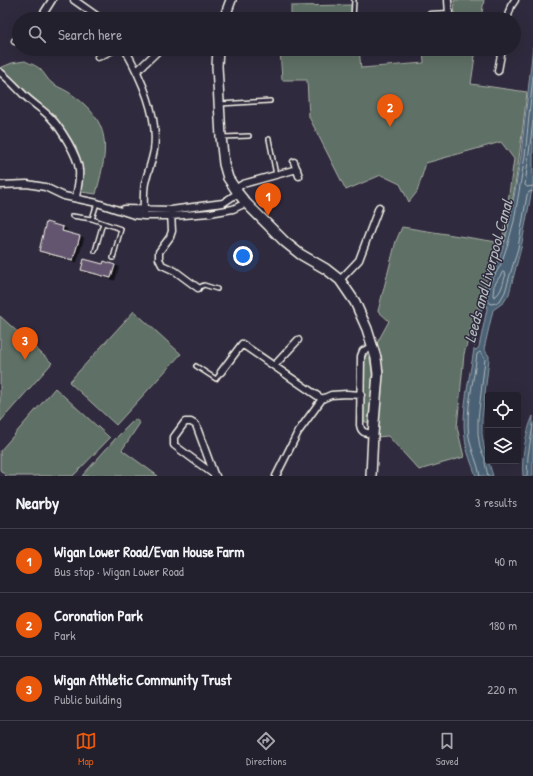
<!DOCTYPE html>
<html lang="en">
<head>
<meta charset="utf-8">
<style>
  :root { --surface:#23202e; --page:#2b2836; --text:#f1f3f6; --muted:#a3a3aa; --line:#403e4a; --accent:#ea580c }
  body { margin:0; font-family:"Patrick Hand",sans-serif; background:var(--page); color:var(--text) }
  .controls { position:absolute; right:12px; bottom:12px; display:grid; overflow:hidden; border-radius:4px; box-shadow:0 4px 16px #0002 }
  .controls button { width:36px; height:36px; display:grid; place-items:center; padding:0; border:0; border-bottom:1px solid var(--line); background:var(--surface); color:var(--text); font:20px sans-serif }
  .you { position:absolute; left:243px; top:256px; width:14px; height:14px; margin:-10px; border:3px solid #fff; border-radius:50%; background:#1a73e8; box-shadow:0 0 0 6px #1a73e833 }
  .badge { display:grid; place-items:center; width:26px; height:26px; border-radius:50%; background:var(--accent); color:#fff; font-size:13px; font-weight:700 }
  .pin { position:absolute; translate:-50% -33px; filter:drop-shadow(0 1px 2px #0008) }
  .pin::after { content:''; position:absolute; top:21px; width:14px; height:12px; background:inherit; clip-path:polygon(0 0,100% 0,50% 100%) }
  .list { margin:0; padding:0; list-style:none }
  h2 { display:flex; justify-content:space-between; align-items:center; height:52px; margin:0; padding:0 16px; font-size:17px }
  h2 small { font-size:13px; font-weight:400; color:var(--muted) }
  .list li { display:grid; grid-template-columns:26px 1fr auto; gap:12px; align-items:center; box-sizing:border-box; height:64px; padding:0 16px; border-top:1px solid var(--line) }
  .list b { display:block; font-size:15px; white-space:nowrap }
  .list p { margin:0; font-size:13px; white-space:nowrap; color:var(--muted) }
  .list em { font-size:13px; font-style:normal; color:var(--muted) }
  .icon { flex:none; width:22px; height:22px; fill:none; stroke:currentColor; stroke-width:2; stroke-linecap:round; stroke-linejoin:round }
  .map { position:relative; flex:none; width:533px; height:476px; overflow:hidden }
  .search { position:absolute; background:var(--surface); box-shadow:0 4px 16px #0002; left:12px; right:12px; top:12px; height:44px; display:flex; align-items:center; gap:10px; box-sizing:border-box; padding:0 14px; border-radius:22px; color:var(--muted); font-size:15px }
  .sheet { height:244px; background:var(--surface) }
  nav { display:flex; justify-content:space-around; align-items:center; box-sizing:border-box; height:56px; border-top:1px solid var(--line); background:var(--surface); font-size:11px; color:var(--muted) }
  nav a { display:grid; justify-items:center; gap:2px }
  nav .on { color:var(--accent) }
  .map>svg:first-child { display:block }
  .green { fill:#5f6f66; stroke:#aab0a7 }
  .water { fill:#4b6276; stroke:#8f9ba4 }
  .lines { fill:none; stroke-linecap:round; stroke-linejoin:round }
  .shore { stroke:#b0b8ba; stroke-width:1 }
  .building { fill:#645570; stroke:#f4f1e8; filter:url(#shadow) }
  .lane-casing { stroke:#f4f1e8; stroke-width:6 }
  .street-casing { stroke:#f4f1e8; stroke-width:9 }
  .secondary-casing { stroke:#f4f1e8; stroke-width:12 }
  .lane { stroke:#2f2a3d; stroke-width:3 }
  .street { stroke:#2f2a3d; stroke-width:6 }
  .secondary { stroke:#2f2a3d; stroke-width:9 }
  .labels { text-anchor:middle; stroke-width:3; stroke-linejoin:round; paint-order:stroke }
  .water-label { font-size:16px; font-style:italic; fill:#b0b8ba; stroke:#2f2a3d }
</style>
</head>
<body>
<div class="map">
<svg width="533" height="476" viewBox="0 0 533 476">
  <defs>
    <filter id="shadow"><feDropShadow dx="3.5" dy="2" stdDeviation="0" flood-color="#0009"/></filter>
  </defs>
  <rect width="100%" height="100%" fill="#2f2a3d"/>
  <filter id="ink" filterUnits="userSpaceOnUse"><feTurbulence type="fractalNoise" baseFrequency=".025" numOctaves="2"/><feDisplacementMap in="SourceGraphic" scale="8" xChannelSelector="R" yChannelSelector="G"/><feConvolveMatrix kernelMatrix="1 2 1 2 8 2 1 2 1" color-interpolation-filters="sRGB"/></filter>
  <g filter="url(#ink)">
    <path class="green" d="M454,0H484L481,19H455Z
      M350,5L355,6L356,19H291V6Z
      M280,49H359L361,68L424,63L423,49H476L471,84L527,92C521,142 516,192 504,242L502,243L514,159L501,142L426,163L417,192L409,202L400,184L381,175L346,190L309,117L307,80H282Z
      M25,61C29,63 35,65 39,68C44,72 47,80 53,84C60,88 68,91 74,96C114,125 107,152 96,194L81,192C80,183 82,173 81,164C78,136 46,111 27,93C17,85 9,76 0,68L12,63Z
      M402,227L497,242L464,354L457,427L464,457L419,470L388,436L377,437L382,371L381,355L377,343L389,321L378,311L396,241Z
      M134,311L181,354L116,425L69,382Z
      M0,316L52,363L0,422Z
      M368,353C376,375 370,401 368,423L364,421L363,417V360Z
      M55,388L110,438L73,476H6L0,470V451Z
      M135,419L140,423L122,450L158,476H82L115,439Z"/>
    <path class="water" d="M533,46V184L521,248L509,294L504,302L493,310L484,349L489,356V359L482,419V434L484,447L493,476H476C472,464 466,451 465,438C461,409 470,377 474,349L476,350L479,347L487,309L486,303L483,304L482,307L475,346L472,344L478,311L482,301L486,283L497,263L505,242L510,220L521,156Z
      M533,416V476H523C521,458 526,431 533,416Z"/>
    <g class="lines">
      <path class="shore" d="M533,76L525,156L514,221L508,243L501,264L489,285L487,299L491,304L496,303L501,299L505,292L518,248L527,195L529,192L533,191
        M533,121L525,185L527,187L533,186
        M503,272L506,274C503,282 502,293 494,297L493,295L494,286Z
        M480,476C478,463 471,450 469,437C465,411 474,380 477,354L480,352L485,359L478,419V434L480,448L485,459V463L488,476
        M527,476L528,456L533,425"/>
    </g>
    <path class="building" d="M46,222L63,227L62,231L80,236L73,260L39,251Z
      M84,259L103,264L104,261L115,265L111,278L81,270Z"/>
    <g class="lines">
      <defs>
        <path id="lane" d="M353,19L354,0
          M220,104L270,101
          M223,137L249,136
          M269,139L276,175
          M97,203L92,219L121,229L113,258
          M72,216L92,219
          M95,251L103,223
          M198,288L204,285L217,289
          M196,366L216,379L221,372"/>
        <path id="street" d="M74,0L101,19
          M430,15L449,14L448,0
          M40,19L52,0
          M507,19L511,6L515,0
          M15,41L19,38
          M125,49C141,78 159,116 154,150C152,161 148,172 145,183C143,194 144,205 144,216
          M98,57L115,49
          M137,71L160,49H162
          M498,71L502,49
          M0,72C9,79 16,87 24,95C32,103 42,109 50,117C60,127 78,156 79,170C80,180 77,189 76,198
          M294,162L299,176
          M0,185L27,184L45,187L64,196L97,203L134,215L144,216H171L210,213L233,209L246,203
          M235,189L243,184L297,169
          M124,209L171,210L208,205L223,203L238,193
          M171,213L172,231L170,237L159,252V259L162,265L175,271L198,288
          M340,280L359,260L379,207
          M373,347L363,351L361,356L360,425C361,433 366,433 373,434
          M274,366L298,340
          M221,372L242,344L322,399
          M214,474L196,425L191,422H185L174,437V445L216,476
          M276,476L298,432L322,399L331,395L347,394L361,395"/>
        <path id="secondary" d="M224,19L231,0
          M218,49L217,66L221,137L224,164L228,178L238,193L246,203L285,242L300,254L326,269L340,280L355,302L367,329L376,358L378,374L373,434L371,476"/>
      </defs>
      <use href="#lane" class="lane-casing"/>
      <use href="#street" class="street-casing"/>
      <use href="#secondary" class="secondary-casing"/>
      <use href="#lane" class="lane"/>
      <use href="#street" class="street"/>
      <use href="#secondary" class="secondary"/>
    </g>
  </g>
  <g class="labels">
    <g class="water-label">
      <text transform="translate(488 271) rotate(-75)" y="6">Leeds and Liverpool Canal</text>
    </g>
  </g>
</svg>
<div class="controls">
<button><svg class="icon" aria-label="locate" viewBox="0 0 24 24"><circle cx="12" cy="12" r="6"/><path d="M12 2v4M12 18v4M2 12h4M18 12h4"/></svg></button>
<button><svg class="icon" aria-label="layers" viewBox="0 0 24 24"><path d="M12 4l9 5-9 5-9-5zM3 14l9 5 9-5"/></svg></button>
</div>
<div class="you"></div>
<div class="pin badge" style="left:268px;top:216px">1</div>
<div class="pin badge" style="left:390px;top:127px">2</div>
<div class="pin badge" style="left:25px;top:360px">3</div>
<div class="search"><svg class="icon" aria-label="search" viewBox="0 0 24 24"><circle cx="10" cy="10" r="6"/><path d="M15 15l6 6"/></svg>Search here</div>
</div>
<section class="sheet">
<h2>Nearby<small>3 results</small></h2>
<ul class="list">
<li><span class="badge">1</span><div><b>Wigan Lower Road/Evan House Farm</b><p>Bus stop · Wigan Lower Road</p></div><em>40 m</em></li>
<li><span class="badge">2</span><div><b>Coronation Park</b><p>Park</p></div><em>180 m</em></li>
<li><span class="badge">3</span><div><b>Wigan Athletic Community Trust</b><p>Public building</p></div><em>220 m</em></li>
</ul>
</section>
<nav>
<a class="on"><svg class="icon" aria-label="map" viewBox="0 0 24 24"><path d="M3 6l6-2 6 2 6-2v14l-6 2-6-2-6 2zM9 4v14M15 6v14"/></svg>Map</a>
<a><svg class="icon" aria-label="directions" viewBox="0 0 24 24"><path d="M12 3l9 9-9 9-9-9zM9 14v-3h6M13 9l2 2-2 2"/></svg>Directions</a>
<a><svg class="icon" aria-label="saved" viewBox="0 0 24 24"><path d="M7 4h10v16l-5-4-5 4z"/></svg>Saved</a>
</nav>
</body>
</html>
